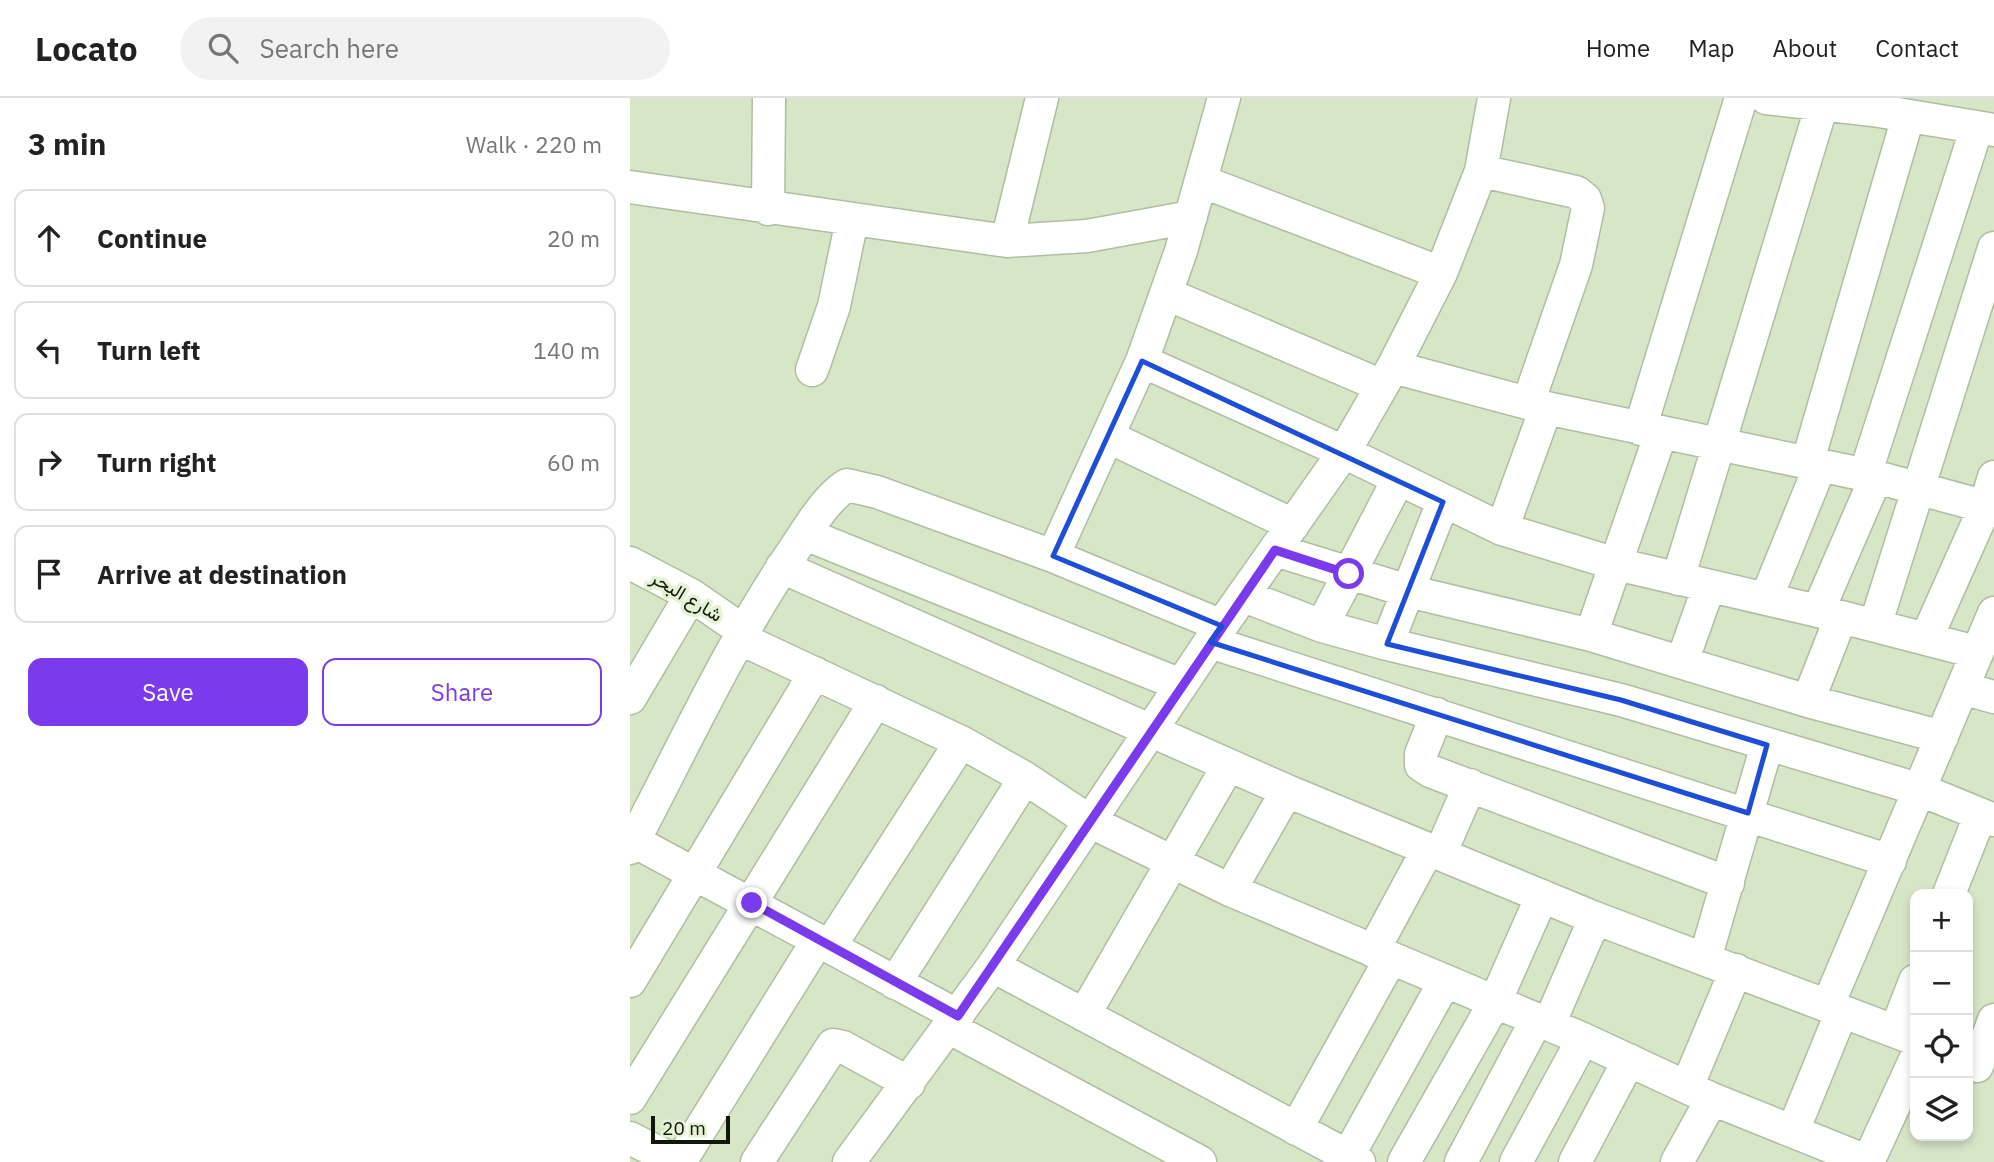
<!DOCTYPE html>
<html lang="en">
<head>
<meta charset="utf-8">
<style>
  :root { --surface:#fff; --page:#f2f2f2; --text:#222; --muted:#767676; --line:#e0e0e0; --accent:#7c3aed }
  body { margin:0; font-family:"IBM Plex Sans",Vazirmatn,sans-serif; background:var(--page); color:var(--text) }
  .controls { position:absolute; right:21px; bottom:21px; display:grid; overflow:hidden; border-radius:14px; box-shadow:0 4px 10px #0003 }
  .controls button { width:63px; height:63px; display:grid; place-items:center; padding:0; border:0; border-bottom:2px solid var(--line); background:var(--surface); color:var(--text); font:35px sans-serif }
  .scale { position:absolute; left:21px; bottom:18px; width:79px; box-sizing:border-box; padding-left:7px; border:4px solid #12170c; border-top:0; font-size:19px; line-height:24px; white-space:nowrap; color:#12170c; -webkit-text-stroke:5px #e5f3d5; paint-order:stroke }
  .stop { position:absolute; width:21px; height:21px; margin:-16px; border:5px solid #7c3aed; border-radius:50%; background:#fff }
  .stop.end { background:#7c3aed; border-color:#fff; box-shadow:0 2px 7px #0008 }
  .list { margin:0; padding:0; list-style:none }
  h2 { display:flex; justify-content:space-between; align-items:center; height:91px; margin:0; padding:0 28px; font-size:30px }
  h2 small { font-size:23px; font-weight:400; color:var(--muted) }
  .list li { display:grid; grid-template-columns:46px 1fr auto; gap:21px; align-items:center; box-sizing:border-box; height:98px; margin:0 14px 14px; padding:0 14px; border:2px solid var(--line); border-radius:14px }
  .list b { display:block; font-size:26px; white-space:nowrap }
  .list em { font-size:23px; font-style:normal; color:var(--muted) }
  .actions { display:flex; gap:14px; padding:21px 28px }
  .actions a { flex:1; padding:16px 0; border:2px solid var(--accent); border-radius:14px; text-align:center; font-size:24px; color:var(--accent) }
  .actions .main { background:var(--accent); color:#fff }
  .icon { flex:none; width:38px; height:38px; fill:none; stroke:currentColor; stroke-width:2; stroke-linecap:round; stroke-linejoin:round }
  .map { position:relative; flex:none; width:1364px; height:1064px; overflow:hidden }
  header { display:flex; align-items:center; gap:42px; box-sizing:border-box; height:98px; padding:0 35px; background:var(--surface); border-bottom:2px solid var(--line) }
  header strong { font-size:33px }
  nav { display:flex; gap:38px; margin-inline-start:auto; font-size:24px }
  .search { width:490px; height:63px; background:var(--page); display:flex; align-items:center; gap:18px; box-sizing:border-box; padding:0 24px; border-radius:38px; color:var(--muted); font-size:26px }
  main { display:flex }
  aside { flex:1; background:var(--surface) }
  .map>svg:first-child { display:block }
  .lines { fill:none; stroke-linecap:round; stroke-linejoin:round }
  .street-casing { stroke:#afbda0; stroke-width:35 }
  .street { stroke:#fff; stroke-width:32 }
  .route { stroke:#7c3aed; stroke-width:9 }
  .marked { fill:none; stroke:#1d4ed8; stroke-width:5; stroke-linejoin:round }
  .labels { text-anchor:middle; stroke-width:7; stroke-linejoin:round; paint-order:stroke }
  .street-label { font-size:19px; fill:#12170c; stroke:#e5f3d5 }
</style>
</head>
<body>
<header>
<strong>Locato</strong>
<div class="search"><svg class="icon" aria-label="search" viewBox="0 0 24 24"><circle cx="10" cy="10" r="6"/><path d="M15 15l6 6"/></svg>Search here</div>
<nav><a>Home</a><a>Map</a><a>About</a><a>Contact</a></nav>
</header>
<main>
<aside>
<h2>3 min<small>Walk · 220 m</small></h2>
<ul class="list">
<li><svg class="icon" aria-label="ahead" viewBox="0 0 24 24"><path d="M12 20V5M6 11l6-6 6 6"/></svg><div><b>Continue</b></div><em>20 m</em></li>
<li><svg class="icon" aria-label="left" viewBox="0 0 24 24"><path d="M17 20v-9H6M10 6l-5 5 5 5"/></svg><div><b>Turn left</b></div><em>140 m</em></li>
<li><svg class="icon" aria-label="right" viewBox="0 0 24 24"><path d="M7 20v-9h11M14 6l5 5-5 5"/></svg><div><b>Turn right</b></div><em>60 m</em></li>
<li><svg class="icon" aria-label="arrive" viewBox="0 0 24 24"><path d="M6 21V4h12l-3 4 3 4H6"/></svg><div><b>Arrive at destination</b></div></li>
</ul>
<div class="actions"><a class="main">Save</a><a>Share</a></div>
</aside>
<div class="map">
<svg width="1364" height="1064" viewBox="0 0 1364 1064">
  <rect width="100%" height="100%" fill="#d8e6c8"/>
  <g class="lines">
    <defs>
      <path id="street" d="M1136,0L1243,12L1364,32
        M851,73L946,94L955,101L958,110L946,167L898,305
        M571,83L811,175
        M0,89L377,143L457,138L561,119
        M138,111L139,0
        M377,143L412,0
        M537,196L752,288
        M512,263L714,354L872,431L986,466L1188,513L1346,554
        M763,269L916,310L1246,379L1364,411
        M182,272L204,208L222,122
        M1010,331L1111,0
        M479,339L663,427
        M1177,366L1278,19
        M1235,377L1347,29
        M872,431L916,310
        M175,436L551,587
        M645,452L778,493L961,537L1178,603L1312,639
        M423,458L512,263L551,153L594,0
        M0,465L61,497L113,533
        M152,469L657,693L965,820L1285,941
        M1048,481L1194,0
        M614,498L692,528L757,546L991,602L1291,692L1364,722
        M1136,501L1190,368
        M1188,513L1246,379
        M692,528L768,382
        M1245,528L1364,150
        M961,537L1031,335
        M109,540L331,644L395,680L461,724L600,792L953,941L1082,1001L1239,1064
        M1296,541L1355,409L1364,379
        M580,544L1260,763
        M757,546L813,404
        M1052,564L1079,488
        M1332,590L1364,599
        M0,600L61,497
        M1178,603L1211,519
        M807,616L791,656V667L800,673L1098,785
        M0,741L328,918
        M0,750C53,650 100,546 164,452C179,430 195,401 217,387L247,394L423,458L592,528
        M810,756L840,687
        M600,792L657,693
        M1319,796L1350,718
        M200,848L331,644
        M743,853L798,751
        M1075,861L1137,647
        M363,868L729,1064
        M0,883L185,575
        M265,885L395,680
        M1198,907L1364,515
        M454,917L598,668
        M919,926L965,820
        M320,930L570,1064
        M1266,932L1285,883
        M1347,968L1364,922
        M1057,989L1106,872
        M0,1000L246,603
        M666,1031L761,860
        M1163,1033L1212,913
        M0,1040L47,1064
        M718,1058L815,883
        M50,1064L188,842
        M127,1064L203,947L213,949L279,985
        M219,1064L363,868L580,544L714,354L763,269L811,175L851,73L864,0
        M774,1064L865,904L912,798
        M831,1064L907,921
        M886,1064L953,941
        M945,1064L999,962
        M1047,1064L1082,1001
        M1238,1064L1285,962"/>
    </defs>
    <use href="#street" class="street-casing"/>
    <use href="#street" class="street"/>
  </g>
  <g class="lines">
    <path class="route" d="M122,805L328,918L645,452L719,476"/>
  </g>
  <path class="marked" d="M512,263L813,404L757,546L991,602L1137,647L1118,715L580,544L592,528L423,458Z"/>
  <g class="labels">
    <g class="street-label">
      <text transform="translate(57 498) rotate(31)" y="7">شارع البحر</text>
    </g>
  </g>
</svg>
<div class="controls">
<button>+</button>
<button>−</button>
<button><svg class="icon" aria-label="locate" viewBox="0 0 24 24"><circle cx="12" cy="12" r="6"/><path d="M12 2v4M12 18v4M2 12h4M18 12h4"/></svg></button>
<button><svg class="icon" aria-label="layers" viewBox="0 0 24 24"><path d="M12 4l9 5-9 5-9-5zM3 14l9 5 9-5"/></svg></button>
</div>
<div class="scale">20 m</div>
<div class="stop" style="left:719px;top:476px"></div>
<div class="stop end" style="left:122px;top:805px"></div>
</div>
</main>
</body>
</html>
